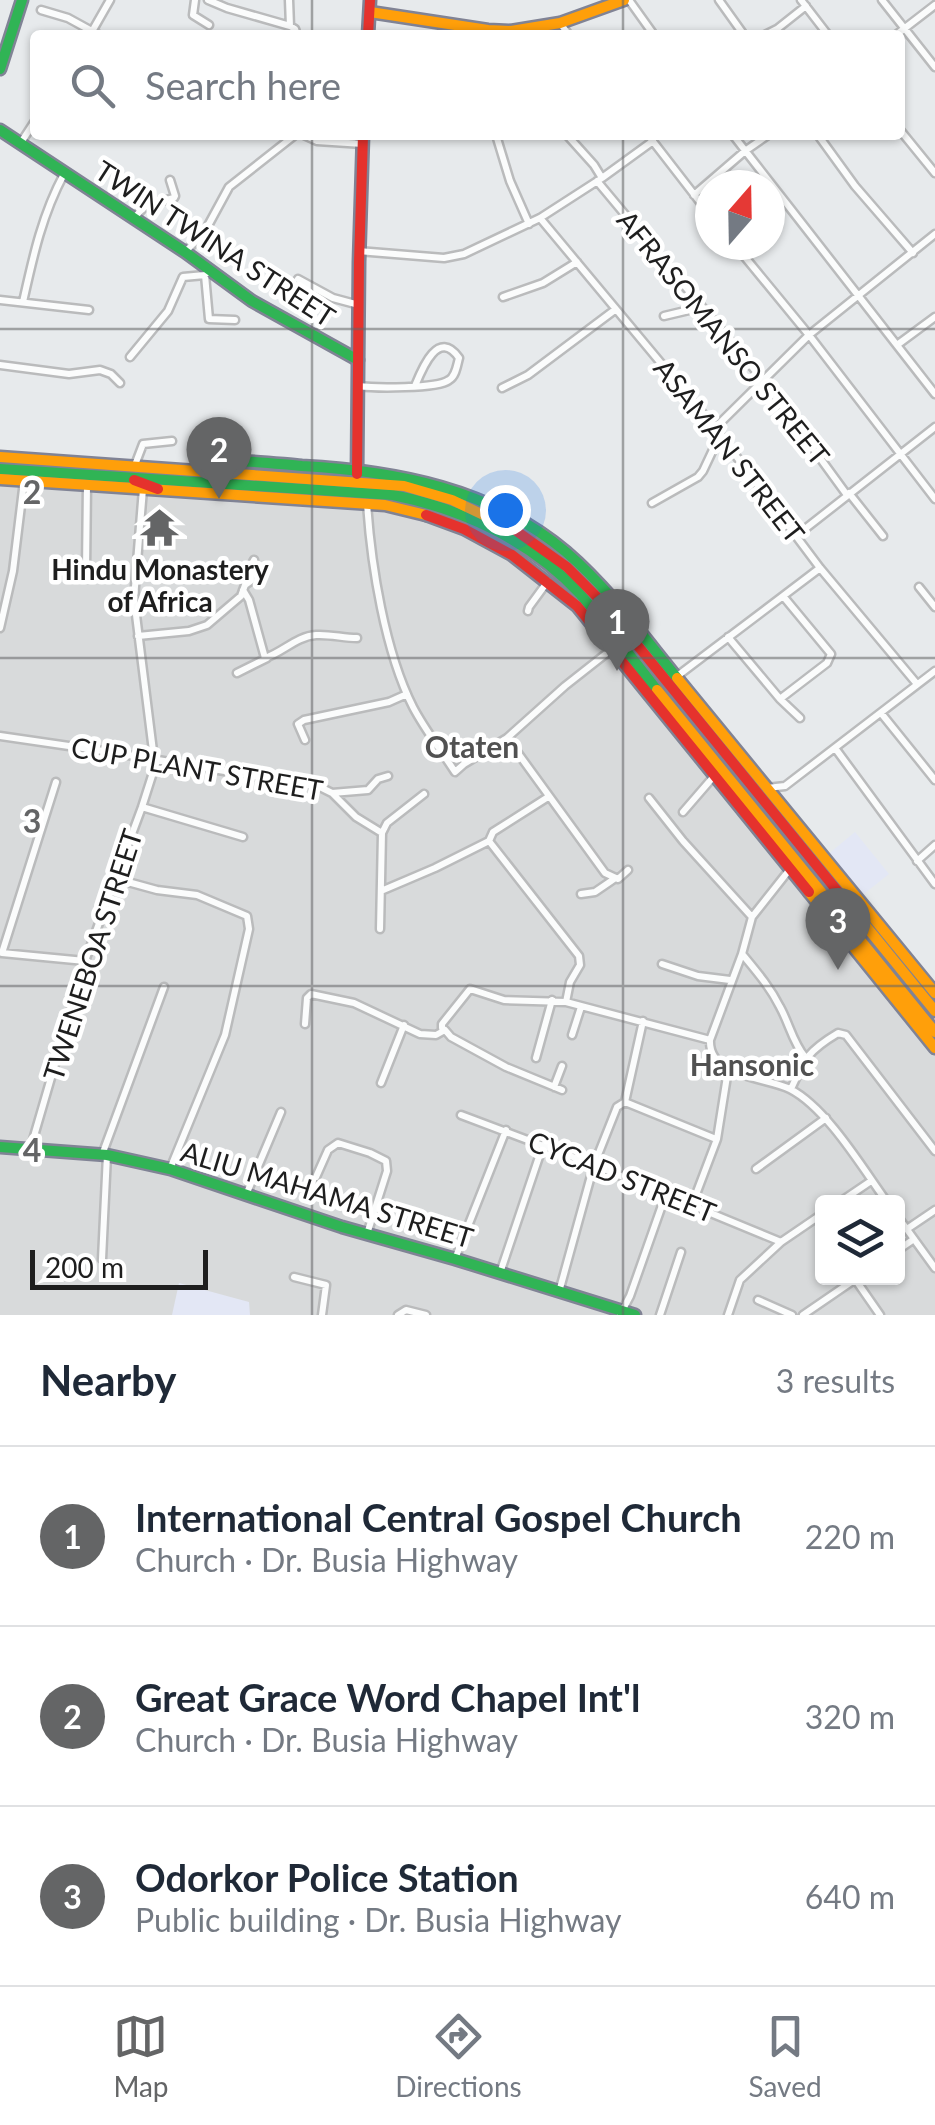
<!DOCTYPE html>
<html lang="en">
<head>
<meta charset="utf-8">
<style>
  :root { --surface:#fff; --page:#f6f6f7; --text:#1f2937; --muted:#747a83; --line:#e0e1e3; --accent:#646566 }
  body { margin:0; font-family:Lato,sans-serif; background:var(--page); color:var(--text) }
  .controls { position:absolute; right:30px; bottom:30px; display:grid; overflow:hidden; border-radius:10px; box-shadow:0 2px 8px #0004 }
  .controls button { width:90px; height:90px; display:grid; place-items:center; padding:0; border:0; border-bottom:2px solid var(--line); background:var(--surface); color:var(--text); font:50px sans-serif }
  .compass { position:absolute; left:695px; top:170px; width:90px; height:90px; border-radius:50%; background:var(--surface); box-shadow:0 2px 8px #0004; rotate:20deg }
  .scale { position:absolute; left:30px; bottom:25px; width:178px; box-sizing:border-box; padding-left:10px; border:5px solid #1e1e1e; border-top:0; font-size:28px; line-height:35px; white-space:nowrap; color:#1e1e1e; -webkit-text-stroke:8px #fff; paint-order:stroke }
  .you { position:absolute; left:505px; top:510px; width:35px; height:35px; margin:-25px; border:8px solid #fff; border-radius:50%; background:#1a73e8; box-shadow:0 0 0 15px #1a73e833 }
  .badge { display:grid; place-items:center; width:65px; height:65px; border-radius:50%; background:var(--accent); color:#fff; font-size:32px; font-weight:700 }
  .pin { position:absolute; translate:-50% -82px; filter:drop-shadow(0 2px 5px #0008) }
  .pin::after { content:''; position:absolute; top:52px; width:35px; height:30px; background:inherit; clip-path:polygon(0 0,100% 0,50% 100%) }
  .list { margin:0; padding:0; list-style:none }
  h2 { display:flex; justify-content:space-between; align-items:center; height:130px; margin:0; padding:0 40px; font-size:42px }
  h2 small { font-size:32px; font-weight:400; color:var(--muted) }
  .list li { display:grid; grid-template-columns:65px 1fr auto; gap:30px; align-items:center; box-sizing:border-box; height:180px; padding:0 40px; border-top:2px solid var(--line) }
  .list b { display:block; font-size:38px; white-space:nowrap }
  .list p { margin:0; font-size:32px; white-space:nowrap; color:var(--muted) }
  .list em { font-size:32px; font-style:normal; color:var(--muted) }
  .icon { flex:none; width:55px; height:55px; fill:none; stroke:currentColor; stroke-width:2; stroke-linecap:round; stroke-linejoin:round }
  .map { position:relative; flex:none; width:935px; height:1315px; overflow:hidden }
  .search { position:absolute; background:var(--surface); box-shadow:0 2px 8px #0004; left:30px; right:30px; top:30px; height:110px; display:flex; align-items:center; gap:25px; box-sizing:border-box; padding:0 35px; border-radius:10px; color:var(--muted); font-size:38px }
  .sheet { height:670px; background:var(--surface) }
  nav { display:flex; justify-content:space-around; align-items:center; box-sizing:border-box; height:140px; border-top:2px solid var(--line); background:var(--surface); font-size:28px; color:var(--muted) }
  nav a { display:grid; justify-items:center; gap:5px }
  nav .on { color:var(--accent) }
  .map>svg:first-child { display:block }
  .residential { fill:#d8dadb; fill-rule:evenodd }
  .education { fill:#e3e7f5 }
  .religious { fill:#d8dada }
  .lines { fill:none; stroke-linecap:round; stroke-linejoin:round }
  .street-casing { stroke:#babbbc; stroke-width:11 }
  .fast-casing { stroke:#808395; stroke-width:15 }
  .slow-casing { stroke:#808395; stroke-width:15 }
  .jam-casing { stroke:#808395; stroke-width:15 }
  .street { stroke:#fbfcfc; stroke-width:6 }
  .fast { stroke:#30b455; stroke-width:10 }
  .slow { stroke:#ff9f0a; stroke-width:10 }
  .jam { stroke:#e5322d; stroke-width:10 }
  .grid { fill:none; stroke:#646566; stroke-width:2.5; stroke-opacity:0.55 }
  .labels { text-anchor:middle; stroke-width:9; stroke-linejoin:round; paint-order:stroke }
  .street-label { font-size:28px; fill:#1e1e1e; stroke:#fff }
  .poi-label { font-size:28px; font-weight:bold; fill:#1e1e1e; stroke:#fff }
  .neighbourhood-label { font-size:30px; font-weight:bold; fill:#515151; stroke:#fff }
  .grid-label { font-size:32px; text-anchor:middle; font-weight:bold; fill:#646566; stroke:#fff; stroke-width:9; stroke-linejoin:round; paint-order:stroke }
</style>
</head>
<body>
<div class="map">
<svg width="935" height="1315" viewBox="0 0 935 1315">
  <rect width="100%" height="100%" fill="#e7eaec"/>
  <path class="residential" d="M0,481L210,498H253L369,506L405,511L465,532L507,555L536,575L587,625L935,1052V1315H0ZM822,1202H898V1278H822Z"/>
  <path class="education" d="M855,832L889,874L860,897L826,856Z
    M179,1283L249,1302L250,1315H172Z"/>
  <path class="religious" d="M148,505H176L177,551L144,556Z"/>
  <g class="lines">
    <defs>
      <path id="street" d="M195,0L193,15L209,25
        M208,0L227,8L290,26L295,29L297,35
        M289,0L290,26
        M629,0L654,35
        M719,0L744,35
        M801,0L828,35
        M882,0L935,67
        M41,10L68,18L99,35
        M560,23L569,35
        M90,35L110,0
        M765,35L777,29L806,6
        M896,35L935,5
        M900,130L935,173
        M304,135L317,141L363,144
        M496,135L510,181L529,224
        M567,135L594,165L602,178
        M648,135L710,215
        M733,135L935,394
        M818,135L855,186L913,253
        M20,144L35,121
        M597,181L764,381L847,495
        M694,195L745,151L768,135
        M540,218L715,428L820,568L917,684
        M133,219L146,205L174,198L175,196L170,180
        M735,245L809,335L935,499
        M358,251L444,258L464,254L540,218L602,178L653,141
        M185,252L204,233L229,187L295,135
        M205,275L209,319L235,320
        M298,279L333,298L359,305
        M503,297L543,283L577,262
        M0,300L89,310
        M23,302C33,257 42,215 64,174
        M664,316L702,307
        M897,345L935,317
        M130,357L168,311L183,277L205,275L209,271
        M0,365L69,374L100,370L111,374L120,383
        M358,386C374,388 437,389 449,380C456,376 457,365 459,358C438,328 422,369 415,386
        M502,388L528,375L616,309
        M715,428L809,335L935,234
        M135,465L143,444L172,441
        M143,489L134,599L154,759
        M849,493L883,536
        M367,503C371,565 385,652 413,707C425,730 441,750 455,772L464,764L507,738L565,686L612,649
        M652,503L698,477L703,471L719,437
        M796,536L935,427
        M86,570L87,484
        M919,587L935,607
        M243,590L249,600L265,658C283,652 297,636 316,635C330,634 343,638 357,638
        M528,611L529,607L548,581
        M0,628L13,571L24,481
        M138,636L189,631L207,625L241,596L245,585L252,580L251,566L254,560
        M728,637L780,699L800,718
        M237,673L267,658
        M676,677L820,568
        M780,699L827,663L831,654L783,596
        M881,713L935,780
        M0,736L110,752L320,787L332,793L368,790L378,779L388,776
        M507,738L605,873L618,879L628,870
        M305,740L298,724L304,720L389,702L407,694
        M835,748L935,884
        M767,788L785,786L935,671
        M333,794L356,817L382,833
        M649,798L683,841L752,917
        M142,807L243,837
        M683,812L715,775
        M382,833L387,823L424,794
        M489,841L579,956L580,965L570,982L566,1002
        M917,861L935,845
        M117,879L157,890L197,895L247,916L249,929L225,1035L170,1169
        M381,891L435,868L489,841L493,832L548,797
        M581,894L595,892L614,879
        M380,929L382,833
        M2,953L56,782
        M2,953L85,961
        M743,955C757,972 770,987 780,1007C789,1023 793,1043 805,1057
        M662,964L698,976L730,980
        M305,1024L307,998L311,994L354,1003L420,1034L436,1035L445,1030
        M445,1030L442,1028V1024L470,989L504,1000L566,1002L710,1040C708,1077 766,1077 790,1089C827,1108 863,1169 887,1202
        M445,1030L451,1037L506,1067L562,1090
        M572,1035L581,1007
        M710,1040L742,954L752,917L790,869
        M536,1058L552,1000
        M381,1083L404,1025
        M554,1087L562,1066
        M791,1089C805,1058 808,1051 838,1033L846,1035L935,1151
        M625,1102L716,1139
        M461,1115L594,1165L781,1242
        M30,1150L85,961L142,807L157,760
        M102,1155L164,987
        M756,1169L826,1118
        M316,1177L328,1150L338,1143L370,1153L386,1161L387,1171L367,1234
        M246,1195L281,1112
        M840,1202L871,1181
        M692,1205L717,1139L728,1070
        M898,1217L935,1268
        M907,1229L935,1210
        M898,1250L914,1239
        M102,1259L107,1155
        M455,1259L506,1130
        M500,1273L543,1145
        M294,1277L326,1285L322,1315
        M855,1279L880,1315
        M559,1292L594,1165L617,1107L625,1102L643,1021
        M758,1300L792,1315
        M398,1315L406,1310L426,1315
        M620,1315L630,1296L666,1194
        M660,1315L681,1252
        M728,1315L740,1280L781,1242L822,1214
        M803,1315L857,1278"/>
      <path id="fast" d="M0,69L22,0
        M0,130L185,252L252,301L358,360
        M0,469L393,495C462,509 532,541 580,594C607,625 632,658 657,690
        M197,471C204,468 211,463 218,462C242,459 277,464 302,466C396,471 491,489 566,552C608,588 642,635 677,678
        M0,1147L107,1155L170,1169L342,1227L455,1259L635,1315"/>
      <path id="slow" d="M370,12L488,30L511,31L560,23L624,0
        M0,457L404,486L452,500L515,530
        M0,479L385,505L426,515
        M677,678L935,993
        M657,690L935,1032
        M809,892L935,1048
        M839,893L935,1011"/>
      <path id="jam" d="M368,35L370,0
        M357,474L359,262L363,135
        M134,480L158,489
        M426,515L464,529L512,555L577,606L809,892
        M515,530L567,567L603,603L839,893"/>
    </defs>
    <use href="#street" class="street-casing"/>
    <use href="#fast" class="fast-casing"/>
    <use href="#slow" class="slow-casing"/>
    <use href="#jam" class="jam-casing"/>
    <use href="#street" class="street"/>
    <use href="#fast" class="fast"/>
    <use href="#slow" class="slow"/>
    <use href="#jam" class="jam"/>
  </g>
  <path class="grid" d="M312,0V35M623,0V35M312,135V1315M623,135V1315M0,329H935M0,658H935M0,986H935"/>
  <defs>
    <symbol id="temple-bare" viewBox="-9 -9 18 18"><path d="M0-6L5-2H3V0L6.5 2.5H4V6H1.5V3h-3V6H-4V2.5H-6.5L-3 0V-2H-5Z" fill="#646566" stroke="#fff" stroke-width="2.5" paint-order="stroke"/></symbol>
  </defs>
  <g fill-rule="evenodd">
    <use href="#temple-bare" x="132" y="500" width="55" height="55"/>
  </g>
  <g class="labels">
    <g class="street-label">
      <text transform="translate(215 244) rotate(33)" y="10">TWIN TWINA STREET</text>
      <text transform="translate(723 338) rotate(51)" y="10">AFRASOMANSO STREET</text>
      <text transform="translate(729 451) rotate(52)" y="10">ASAMAN STREET</text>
      <text transform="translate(197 769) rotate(10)" y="10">CUP PLANT STREET</text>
      <text transform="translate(93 955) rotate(-72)" y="10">TWENEBOA STREET</text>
      <text transform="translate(622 1177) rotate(22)" y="10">CYCAD STREET</text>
      <text transform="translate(327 1195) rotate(17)" y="10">ALIU MAHAMA STREET</text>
    </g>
    <g class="poi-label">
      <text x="160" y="580">Hindu Monastery<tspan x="160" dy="32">of Africa</tspan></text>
    </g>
    <g class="neighbourhood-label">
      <text x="472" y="758">Otaten</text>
      <text x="752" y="1076">Hansonic</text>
    </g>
  </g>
  <g class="grid-label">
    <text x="32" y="504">2</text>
    <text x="32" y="833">3</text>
    <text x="32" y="1162">4</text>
  </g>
</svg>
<div class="controls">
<button><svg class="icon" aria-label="layers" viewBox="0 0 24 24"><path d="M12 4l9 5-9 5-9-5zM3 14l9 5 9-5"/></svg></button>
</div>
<svg class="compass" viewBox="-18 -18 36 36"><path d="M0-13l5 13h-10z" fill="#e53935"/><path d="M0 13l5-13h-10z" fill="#747a83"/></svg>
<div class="scale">200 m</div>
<div class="you"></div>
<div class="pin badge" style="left:617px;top:671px">1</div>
<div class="pin badge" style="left:219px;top:499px">2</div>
<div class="pin badge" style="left:838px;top:970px">3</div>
<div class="search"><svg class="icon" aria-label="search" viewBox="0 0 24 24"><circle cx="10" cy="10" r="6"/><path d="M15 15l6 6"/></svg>Search here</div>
</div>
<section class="sheet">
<h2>Nearby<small>3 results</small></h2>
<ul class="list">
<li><span class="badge">1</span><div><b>International Central Gospel Church</b><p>Church · Dr. Busia Highway</p></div><em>220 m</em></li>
<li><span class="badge">2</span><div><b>Great Grace Word Chapel Int'l</b><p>Church · Dr. Busia Highway</p></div><em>320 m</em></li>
<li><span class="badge">3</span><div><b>Odorkor Police Station</b><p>Public building · Dr. Busia Highway</p></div><em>640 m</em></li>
</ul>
</section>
<nav>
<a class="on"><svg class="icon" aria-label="map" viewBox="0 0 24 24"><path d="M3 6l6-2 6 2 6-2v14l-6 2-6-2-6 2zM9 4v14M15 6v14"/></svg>Map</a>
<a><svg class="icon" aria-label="directions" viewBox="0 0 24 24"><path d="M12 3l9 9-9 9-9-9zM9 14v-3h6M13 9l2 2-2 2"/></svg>Directions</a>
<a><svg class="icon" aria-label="saved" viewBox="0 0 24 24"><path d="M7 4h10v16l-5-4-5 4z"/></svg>Saved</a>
</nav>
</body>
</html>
